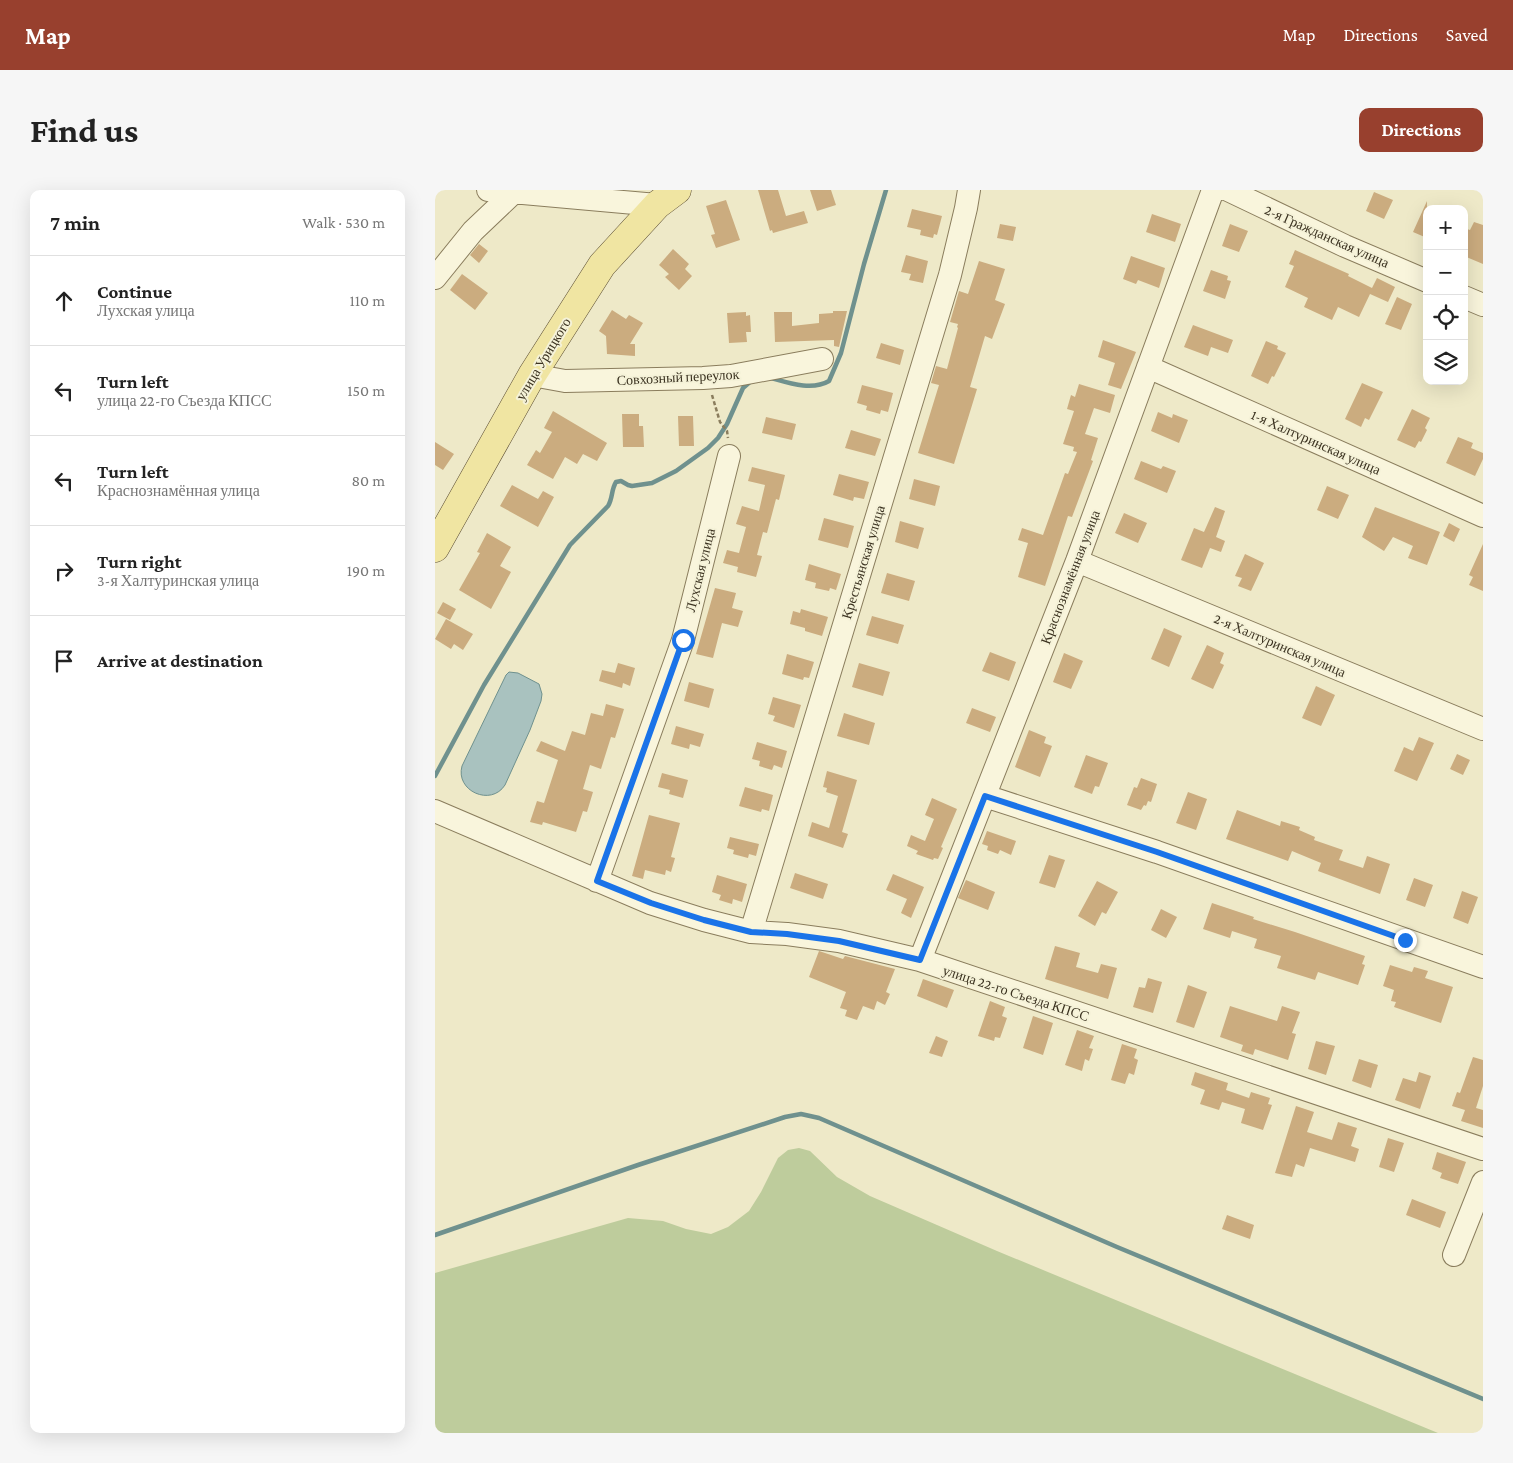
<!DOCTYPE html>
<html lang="en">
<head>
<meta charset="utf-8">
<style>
  :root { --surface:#fff; --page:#f6f6f6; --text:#222; --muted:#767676; --line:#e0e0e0; --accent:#98402e }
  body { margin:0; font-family:"Crimson Pro",serif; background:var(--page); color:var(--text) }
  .controls { position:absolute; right:15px; top:15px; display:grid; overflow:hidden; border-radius:10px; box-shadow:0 5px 20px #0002 }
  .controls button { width:45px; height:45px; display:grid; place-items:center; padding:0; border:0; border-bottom:1px solid var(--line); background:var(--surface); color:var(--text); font:25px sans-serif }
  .stop { position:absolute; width:15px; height:15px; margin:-11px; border:4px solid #1a73e8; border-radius:50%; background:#fff }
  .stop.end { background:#1a73e8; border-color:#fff; box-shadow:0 1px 5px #0008 }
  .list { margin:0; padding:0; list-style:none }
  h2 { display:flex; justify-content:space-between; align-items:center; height:65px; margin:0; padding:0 20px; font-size:21px }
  h2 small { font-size:16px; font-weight:400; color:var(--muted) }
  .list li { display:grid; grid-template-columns:32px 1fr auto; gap:15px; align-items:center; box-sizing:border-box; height:90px; padding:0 20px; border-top:1px solid var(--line) }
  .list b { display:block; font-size:19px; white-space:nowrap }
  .list p { margin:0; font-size:16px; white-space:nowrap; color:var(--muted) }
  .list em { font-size:16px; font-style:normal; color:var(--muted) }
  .icon { flex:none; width:28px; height:28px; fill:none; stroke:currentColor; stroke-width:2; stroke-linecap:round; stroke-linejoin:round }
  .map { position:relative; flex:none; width:1048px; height:1243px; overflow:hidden; border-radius:10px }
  header { display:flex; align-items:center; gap:30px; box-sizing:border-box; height:70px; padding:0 25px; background:var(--accent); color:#fff }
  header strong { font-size:24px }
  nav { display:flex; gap:28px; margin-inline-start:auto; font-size:18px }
  .intro { display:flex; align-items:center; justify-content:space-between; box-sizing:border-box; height:120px; padding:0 30px }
  h1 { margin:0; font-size:35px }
  .button { padding:12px 22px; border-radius:10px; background:var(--accent); color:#fff; font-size:18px; font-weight:700 }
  main { display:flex; gap:30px; padding:0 30px }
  aside { flex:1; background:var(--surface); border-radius:10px; box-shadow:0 5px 20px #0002 }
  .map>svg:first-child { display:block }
  .green { fill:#becc9c }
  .water { fill:#a9c2bf; stroke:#6f918e }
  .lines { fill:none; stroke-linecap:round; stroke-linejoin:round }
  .stream { stroke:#6f918e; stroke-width:4.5 }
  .building { fill:#cbac7f }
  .minor-casing { stroke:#8a7d5d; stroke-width:24 }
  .major-casing { stroke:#584a31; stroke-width:29 }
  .path { stroke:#8a7d5d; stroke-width:2.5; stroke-dasharray:4 2.5; stroke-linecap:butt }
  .minor { stroke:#f9f5dc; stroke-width:22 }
  .major { stroke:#f0e5a2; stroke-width:28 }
  .route { stroke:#1a73e8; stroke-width:6 }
  .labels { text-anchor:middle; stroke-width:4; stroke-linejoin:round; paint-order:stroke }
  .street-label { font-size:14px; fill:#3b3220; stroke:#f5f2d8 }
</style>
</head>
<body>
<header>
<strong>Map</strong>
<nav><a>Map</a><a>Directions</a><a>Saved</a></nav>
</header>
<div class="intro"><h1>Find us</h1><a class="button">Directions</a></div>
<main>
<aside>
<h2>7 min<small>Walk · 530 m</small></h2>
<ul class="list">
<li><svg class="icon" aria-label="ahead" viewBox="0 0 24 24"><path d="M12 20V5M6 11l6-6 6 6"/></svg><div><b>Continue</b><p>Лухская улица</p></div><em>110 m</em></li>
<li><svg class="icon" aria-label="left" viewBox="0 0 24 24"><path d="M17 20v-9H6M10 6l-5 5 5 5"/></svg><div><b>Turn left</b><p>улица 22-го Съезда КПСС</p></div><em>150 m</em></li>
<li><svg class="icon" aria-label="left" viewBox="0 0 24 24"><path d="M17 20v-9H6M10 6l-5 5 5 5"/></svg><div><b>Turn left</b><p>Краснознамённая улица</p></div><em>80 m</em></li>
<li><svg class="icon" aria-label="right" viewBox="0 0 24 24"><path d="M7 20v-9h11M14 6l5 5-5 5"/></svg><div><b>Turn right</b><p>3-я Халтуринская улица</p></div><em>190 m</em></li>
<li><svg class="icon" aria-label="arrive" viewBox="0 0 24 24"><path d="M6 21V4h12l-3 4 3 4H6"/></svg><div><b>Arrive at destination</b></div></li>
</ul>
</aside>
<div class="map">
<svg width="1048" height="1243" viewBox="0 0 1048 1243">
  <rect width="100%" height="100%" fill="#eee9c8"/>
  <path class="green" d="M364,958L375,961L402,987L435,1006L562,1061L1003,1243H0V1083L193,1028L228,1031L251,1039L276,1044L293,1037L314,1021L326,1002L343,968L353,960Z"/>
  <path class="water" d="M74,482L83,483L104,494L107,504L106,511L95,540L70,595C56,617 20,601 27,576L71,485Z"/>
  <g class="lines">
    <path class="stream" d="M336,188C354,193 377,201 394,191L406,163L429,74L451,0
      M0,586L49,495L135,355L173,316C178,308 176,300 181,292L186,291L193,295L197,296L217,293L241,281L273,258L283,248L292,234L308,198L316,191
      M0,1045L203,975L350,927L366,924L384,928L682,1057L1048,1209"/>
  </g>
  <path class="building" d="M323,0H343L351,26L369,21L373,33L338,43L337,40L335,41Z
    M375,0H396L401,15L382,21Z
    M939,2L958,10L949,29L931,21Z
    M291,10L305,50L281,58L276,45L280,44L271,16Z
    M992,11V48L978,42Z
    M477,19L507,26L502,45L499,44L498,48L485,45L486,40L472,37Z
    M717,24L746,34L740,52L711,42Z
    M1039,32L1048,35V74L1029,66V38L1035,40Z
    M565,34L581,37L578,51L562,48Z
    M795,34L813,41L804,62L787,56Z
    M44,54L53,61L44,73L35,65Z
    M238,59L254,74L250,79L257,86L244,100L230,87L234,84L224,75Z
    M860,60L914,84L913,86L937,98L942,88L960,97L953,112L935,104L924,127L903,117L897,130L869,117L873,108L850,97L859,76L854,74Z
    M471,65L493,71L488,93L474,90L476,84L466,82Z
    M696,66L730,78L724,98L703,90L701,94L688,89Z
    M544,71L570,79L560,110L570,114L557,149L550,146L535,197L542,199L519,274L483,263L504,195L496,193L501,176L512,179L523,138L522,137L523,134L515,132L524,101L533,104Z
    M776,80L793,86L792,90L796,91L790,109L768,101Z
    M27,84L53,103L40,120L15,100Z
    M962,107L977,114L966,140L950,134Z
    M177,120L191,129L194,125L208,133L195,154H200V166L172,164L171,146L164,141Z
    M398,121H412L404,157L399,156V150L340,152L339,122H357V136L384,133V124L398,123Z
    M311,122V126L315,125L316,142H311L312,152L294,153L292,123Z
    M758,135L798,150L793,163L776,157L773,166L749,157Z
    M668,150L701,162L686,199L673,195L680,173L663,167Z
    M831,151L843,156L842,159L851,163L839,187L837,186L833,194L816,186Z
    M446,153L469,160L465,175L441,168Z
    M927,193L948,202L934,230L930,228L926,237L910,229Z
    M644,194L680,205L675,223L659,218L650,244L663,248L656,270L658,271L637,327L633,326L610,396L583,387L593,353L583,350L587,338L608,345L630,283L633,284L642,262L638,261L639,257L628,254L639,221L632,219L636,205L640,207Z
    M427,195L458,203L453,222L446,220L445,224L431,220L432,216L422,213Z
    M977,219L995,228L990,238L992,240L986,252L984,251L980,258L962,250Z
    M118,221L172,253L162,271L148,264L142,274L130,267L118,289L92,275L101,260L105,263L117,242L109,238Z
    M723,222L737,228L738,224L753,230L744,253L716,241Z
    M187,224H204V236H208L209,257H188Z
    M243,226H258L259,256H244Z
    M331,227L361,234L357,250L327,243Z
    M416,240L446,249L440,266L410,258Z
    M1023,247L1038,253L1036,258L1048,263V269L1040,286L1011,273Z
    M0,252L19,264L8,280L0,275Z
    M706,271L726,279L728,276L741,281L732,303L699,289Z
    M317,277L350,285L344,310L341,309L332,343L328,342L322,365L327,366L321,387L302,382L303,377L288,373L292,360L304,363L311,337L301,334L307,316L324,321L330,295L313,291Z
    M404,284L434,292L429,309L419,307L418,311L398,305Z
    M479,289L505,296L500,316L474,309Z
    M77,295L103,309L108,301L119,307L103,337L65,316Z
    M892,296L914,305L903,329L882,320Z
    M780,317L790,321L781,347L790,351L786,362L775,358L767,378L746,370L759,338L769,342Z
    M940,317L1005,342L992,375L973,368L978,356L958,347L949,361L927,347Z
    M689,323L712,333L703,353L680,343Z
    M389,328L419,336L413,358L383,350Z
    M465,331L489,338L483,359L460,352Z
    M1014,333L1025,339L1019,352L1008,346Z
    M52,343L76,357L65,376L76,382L56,419L24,400L45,363L42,362Z
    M1048,354V401L1034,395L1038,387L1034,385Z
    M810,364L829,373L816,401L803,396L807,388L800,386Z
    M374,374L406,384L401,400L395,398L394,401L380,398L381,393L370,390Z
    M452,383L480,391L474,411L446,403Z
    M280,398L301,403L297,418L308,421L303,437L287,433L278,468L261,464Z
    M8,412L21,419L15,430L2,423Z
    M366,419L393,427L387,446L370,441V438L355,434L358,421L365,423Z
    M437,426L469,435L463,454L431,445Z
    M11,429L38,444L28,460L19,454L16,459L0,449Z
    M729,438L747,446L734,477L716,469Z
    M772,455L789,463L785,473L789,475L778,499L756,489Z
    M555,462L581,472L574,491L547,481Z
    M629,463L648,471L636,499L618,492Z
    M352,464L379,472L374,488L369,487L368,490L347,484Z
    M183,473L200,478L195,496L188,493L187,498L164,491L167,480L180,483Z
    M424,473L455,482L448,506L417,497Z
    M254,492L279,499L274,518L249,511Z
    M881,496L900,505L886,536L867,528Z
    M338,507L366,515L359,538L338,531L340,526L333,524Z
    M171,514L189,519L180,548L176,547L166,579L155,575L148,599L158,602L152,622L148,621L141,642L108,632L107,635L95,632L102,611L109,613L123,570L101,561L106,551L130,561L137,541L150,545L156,523L168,526Z
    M537,518L561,527L555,542L531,533Z
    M409,523L440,533L434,555L402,546Z
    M241,536L269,544L265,557L255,554L254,559L236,554Z
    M594,540L611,547L609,553L617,556L605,587L580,577Z
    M984,547L999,553L982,591L959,581L969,557L978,561Z
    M322,552L352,561L347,578L339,575L337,580L324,576L325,571L317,569Z
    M1022,564L1035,570L1028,585L1015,579Z
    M651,565L673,573L664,597L660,596L657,604L639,597Z
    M392,581L422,590L407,642L413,644L408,658L373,646L377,632L394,638L403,606L391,602L392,598L388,597Z
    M227,583L253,590L248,608L234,604L235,600L223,597Z
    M706,588L722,594L716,612L713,611L711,616L709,615L706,620L692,615L699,597L702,598Z
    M310,597L338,605L334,621L327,619L326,622L304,616Z
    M753,602L772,609L761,640L741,633Z
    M497,608L522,619L506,657L508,658L503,669L499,668L498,670L481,664L483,661L472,656L476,645L490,651L499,629L490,625Z
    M802,620L845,636L846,631L865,637L864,640L880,647L879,650L908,660L904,670L928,678L932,666L955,674L945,704L883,681L886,673L857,661L853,671L791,649Z
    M214,625L245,633L236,667L240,668L236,682L231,680L230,685L210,680L208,689L197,686Z
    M552,641L581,651L576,665L565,660L563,664L552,660L553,656L547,654Z
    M295,647L324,654L321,666L314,664L313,668L298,664L299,660L292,658Z
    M614,665L630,670L620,698L604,693Z
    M360,683L393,694L388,709L355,698Z
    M458,684L489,697L476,728L466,723L472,709L451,700Z
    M282,685L312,694L307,712L298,709L297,714L284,710L286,705L277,702Z
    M979,688L998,695L990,717L971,710Z
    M531,690L560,702L553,720L523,708Z
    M662,691L683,702L671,724L667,722L660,736L643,726Z
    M1027,701L1043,707L1033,734L1018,728Z
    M777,713L819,727L818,729L860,742L930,766L927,774L930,775L923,795L883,782L880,790L842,778L846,766L819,758L822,749L797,741L795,748L768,739Z
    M726,719L742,727L731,748L716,740Z
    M620,756L645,763L641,777L663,783L666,774L682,778L673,809L610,789Z
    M384,761L408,769L410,766L460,779L451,802L455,804L450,815L442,811L439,820L428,816L422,830L410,826L412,820L405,818L411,802L374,787Z
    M955,775L977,782L979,777L993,781L990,788L1018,797L1006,833L959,817L961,812L956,811L959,800L948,796Z
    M713,788L727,792L718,823L698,817L704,797L710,798Z
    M488,789L519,800L512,818L482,806Z
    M753,795L772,802L759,838L741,832Z
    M555,811L570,817L567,826L572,828L565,848L560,847L559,851L543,846Z
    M795,816L842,831L847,816L865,822L857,843L861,844L853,870L820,859L818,865L806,861L808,855L785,847Z
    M598,826L618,833L608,865L588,858Z
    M642,840L659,846L654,858L658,859L654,871L650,869L647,881L630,875Z
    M501,846L513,851L507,867L494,863Z
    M881,851L900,856L891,885L873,879Z
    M687,854L702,859L699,868L703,870L699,885L694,883L690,894L676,890Z
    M1038,867L1048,870V896L1041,918L1048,920V938L1026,931L1030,920L1017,916L1022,902L1025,903Z
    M924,869L943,875L936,898L917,891Z
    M760,882L793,893L791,900L814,908L816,902L835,908L833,914L837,915L828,940L806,933L810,919L787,912L784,920L765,914L770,900L756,895Z
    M984,882L996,886L985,919L960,910L968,888L981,892Z
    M861,916L879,922L872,942L897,950L903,932L922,938L916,956L924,959L920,972L875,958L869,977L861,974L857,987L840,983Z
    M953,948L969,953L959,982L944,977Z
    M1002,962L1031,972L1023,994L1005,988L1007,983L997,979Z
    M977,1009L1011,1022L1005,1038L971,1025Z
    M792,1025L819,1035L815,1049L787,1039Z"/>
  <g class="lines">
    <defs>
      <path id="minor" d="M53,0L222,15
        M793,0L910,56L992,91
        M0,88L38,41L78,3
        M1029,107L1048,115
        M713,177L1048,326
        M97,185L130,191L268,188L296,186L387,169
        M642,371L1048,539
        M550,606L722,662L1048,777
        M0,621L215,713L269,730L316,742L352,744L404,751L485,770L1048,959
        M162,691L248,450L294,266
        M316,742L515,85L531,18L534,0
        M485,770L642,371L778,0
        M1019,1065L1048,992"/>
      <path id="major" d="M0,358L97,185L167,75L222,15L242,0"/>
    </defs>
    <use href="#minor" class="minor-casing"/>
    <use href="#major" class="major-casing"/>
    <path class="path" d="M277,205L285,232L292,241L293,248"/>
    <use href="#minor" class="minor"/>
    <use href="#major" class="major"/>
  </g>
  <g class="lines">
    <path class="route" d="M248,450L162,691L216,713L269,730L316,742L352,744L404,751L485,770L550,606L722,662L970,750"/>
  </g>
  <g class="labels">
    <g class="street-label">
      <text transform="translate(892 46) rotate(24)" y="5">2-я Гражданская улица</text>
      <text transform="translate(108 169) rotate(-59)" y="5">улица Урицкого</text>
      <text transform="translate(243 187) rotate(-3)" y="5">Совхозный переулок</text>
      <text transform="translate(881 252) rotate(24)" y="5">1-я Халтуринская улица</text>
      <text transform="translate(428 372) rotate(-73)" y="5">Крестьянская улица</text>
      <text transform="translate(265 380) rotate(-76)" y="5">Лухская улица</text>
      <text transform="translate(635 387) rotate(-69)" y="5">Краснознамённая улица</text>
      <text transform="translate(845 455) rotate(23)" y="5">2-я Халтуринская улица</text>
      <text transform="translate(581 803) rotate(18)" y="5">улица 22-го Съезда КПСС</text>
    </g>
  </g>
</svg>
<div class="controls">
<button>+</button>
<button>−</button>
<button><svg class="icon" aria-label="locate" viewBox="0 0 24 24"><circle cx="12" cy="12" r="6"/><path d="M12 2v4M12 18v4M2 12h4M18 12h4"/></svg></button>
<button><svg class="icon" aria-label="layers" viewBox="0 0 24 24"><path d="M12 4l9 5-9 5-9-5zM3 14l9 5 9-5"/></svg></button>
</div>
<div class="stop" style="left:248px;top:450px"></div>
<div class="stop end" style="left:970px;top:750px"></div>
</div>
</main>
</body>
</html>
